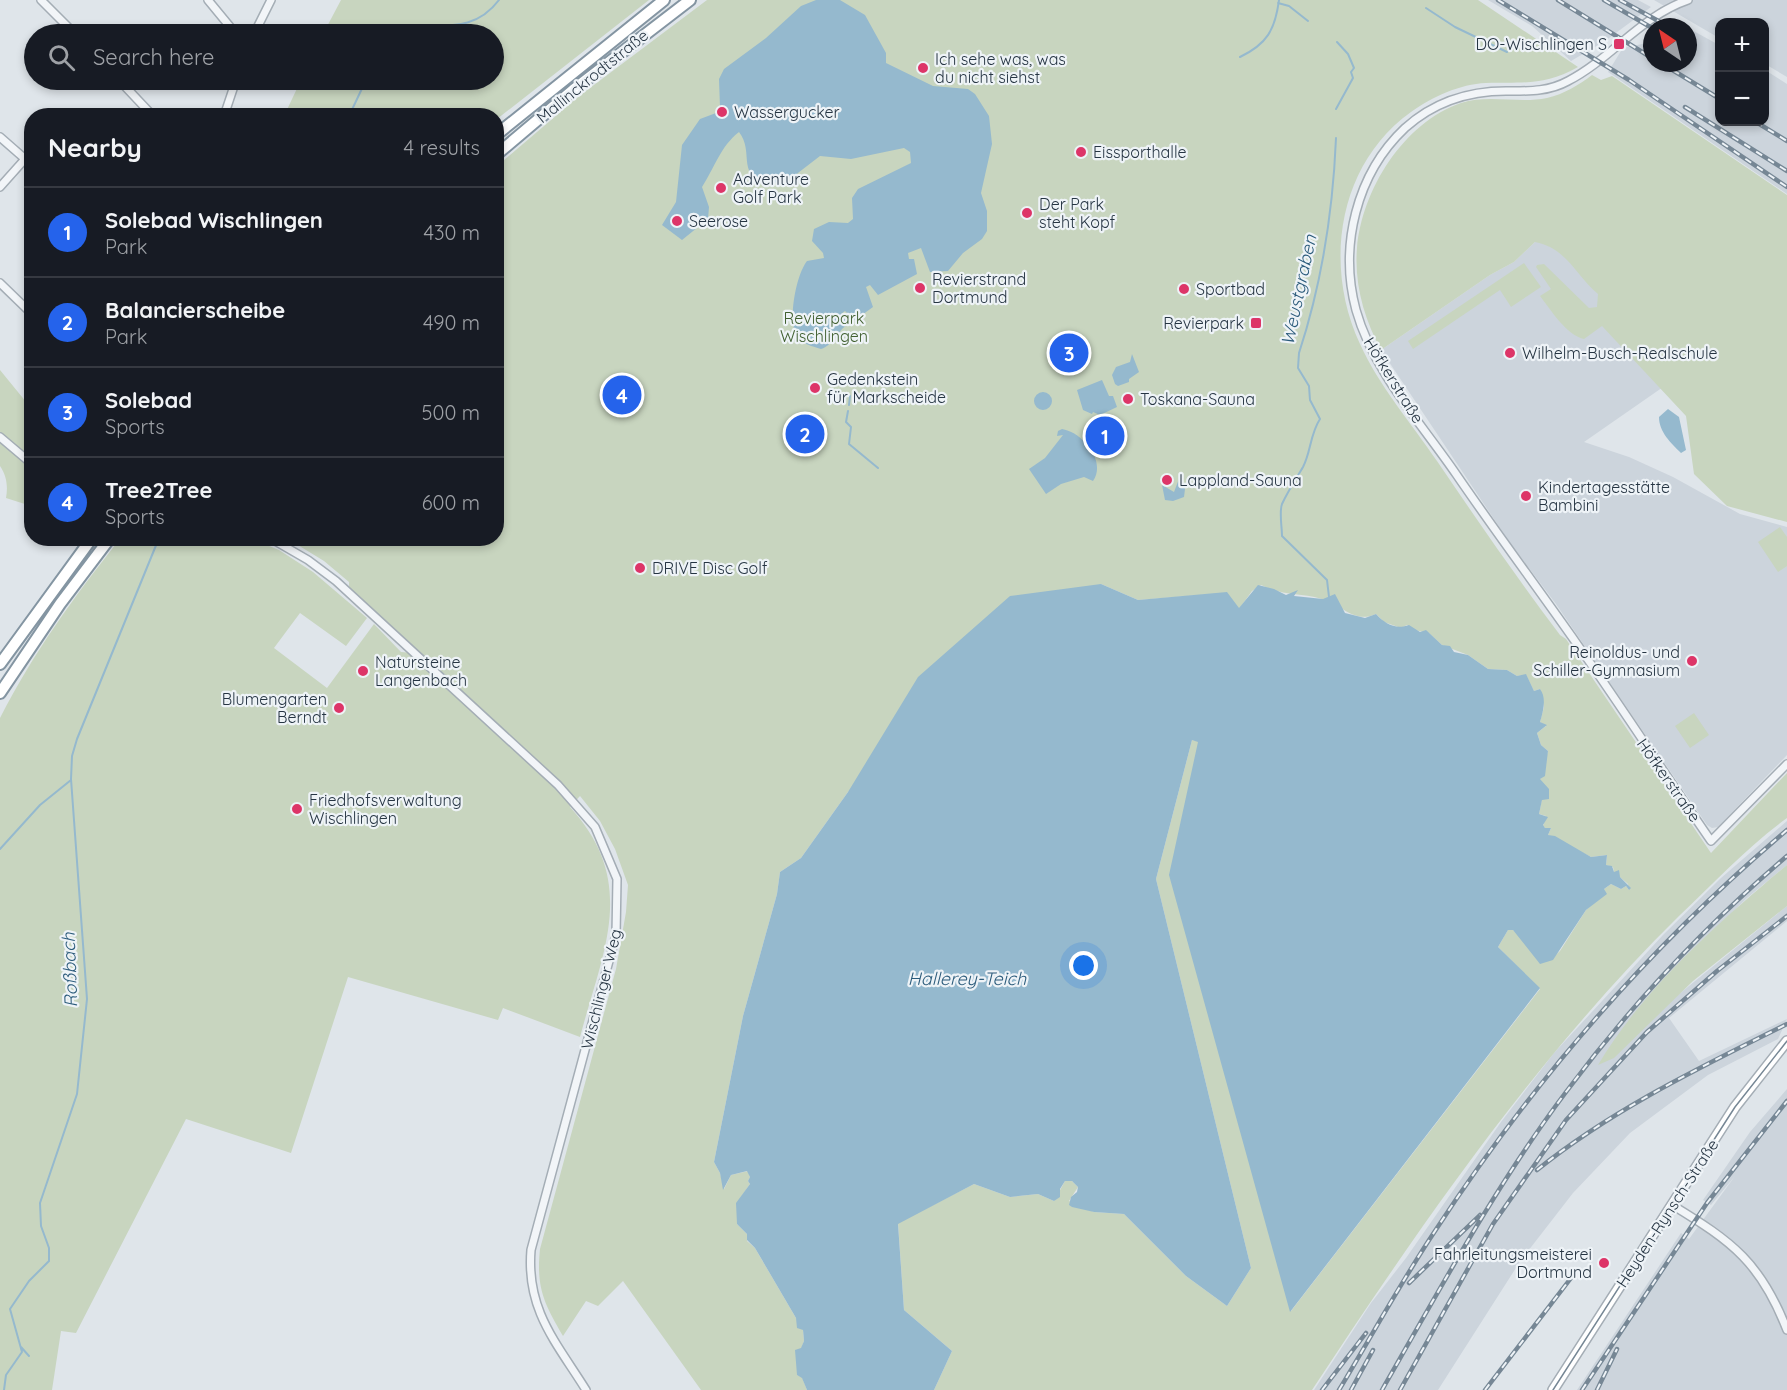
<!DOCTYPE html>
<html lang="en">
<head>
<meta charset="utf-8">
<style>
  :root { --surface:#171b24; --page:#20242c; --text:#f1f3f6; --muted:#9ea1a6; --line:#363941; --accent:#2563eb }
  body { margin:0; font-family:Quicksand,sans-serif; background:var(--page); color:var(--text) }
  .controls { position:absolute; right:18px; top:18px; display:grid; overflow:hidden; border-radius:12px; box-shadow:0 3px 9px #0003 }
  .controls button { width:54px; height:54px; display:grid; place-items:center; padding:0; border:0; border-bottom:2px solid var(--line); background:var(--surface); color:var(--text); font:30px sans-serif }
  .compass { position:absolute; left:1643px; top:18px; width:54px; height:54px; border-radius:50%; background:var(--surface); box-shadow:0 3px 9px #0003; rotate:325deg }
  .you { position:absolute; left:1084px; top:966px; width:21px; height:21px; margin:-15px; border:4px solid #fff; border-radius:50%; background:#1a73e8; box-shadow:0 0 0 9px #1a73e833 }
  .badge { display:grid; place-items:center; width:39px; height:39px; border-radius:50%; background:var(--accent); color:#fff; font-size:20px; font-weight:700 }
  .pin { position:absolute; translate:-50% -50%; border:3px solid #fff; box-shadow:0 2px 6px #0006 }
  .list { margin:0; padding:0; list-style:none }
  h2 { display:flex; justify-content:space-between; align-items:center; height:78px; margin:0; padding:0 24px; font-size:26px }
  h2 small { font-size:20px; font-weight:400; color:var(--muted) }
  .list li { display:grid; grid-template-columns:39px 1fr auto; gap:18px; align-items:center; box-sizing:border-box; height:90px; padding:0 24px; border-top:2px solid var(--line) }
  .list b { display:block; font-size:22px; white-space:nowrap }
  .list p { margin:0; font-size:20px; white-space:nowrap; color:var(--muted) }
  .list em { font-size:20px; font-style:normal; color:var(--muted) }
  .icon { flex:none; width:33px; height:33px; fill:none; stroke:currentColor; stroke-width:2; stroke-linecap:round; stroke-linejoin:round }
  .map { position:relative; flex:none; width:1787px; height:1390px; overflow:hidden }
  .search { position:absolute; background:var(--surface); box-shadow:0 3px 9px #0003; left:24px; top:24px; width:480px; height:66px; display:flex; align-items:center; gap:15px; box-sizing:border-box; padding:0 21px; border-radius:33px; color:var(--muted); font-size:22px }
  .panel { position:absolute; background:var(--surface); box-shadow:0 3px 9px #0003; left:24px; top:108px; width:480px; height:438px; border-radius:24px }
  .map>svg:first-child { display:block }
  .built { fill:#ccd4dc }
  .green { fill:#c8d5bf }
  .water { fill:#95b9ce }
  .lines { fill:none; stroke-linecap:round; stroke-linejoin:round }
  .stream { stroke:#95b9ce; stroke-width:2 }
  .minor-casing { stroke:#a4adb5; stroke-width:10 }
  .secondary-casing { stroke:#a4adb5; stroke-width:12 }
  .trunk-casing { stroke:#8495a2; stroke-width:14 }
  .minor { stroke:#f2f5f8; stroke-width:7 }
  .secondary { stroke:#fff; stroke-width:9 }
  .trunk { stroke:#fff; stroke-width:10 }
  .tram { stroke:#768795; stroke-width:1.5 }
  .rail-casing { stroke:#768795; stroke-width:4.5 }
  .rail { stroke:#eef3f7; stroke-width:2; stroke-dasharray:7; stroke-linecap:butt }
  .poi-dot { fill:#dd3568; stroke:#eef3f7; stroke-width:2 }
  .labels { text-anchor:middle; stroke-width:4.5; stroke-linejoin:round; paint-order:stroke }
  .poi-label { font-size:16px; fill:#263543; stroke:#eef3f7; text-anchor:start }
  .street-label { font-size:16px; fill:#263543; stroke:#eef3f7 }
  .park-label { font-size:16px; fill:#416031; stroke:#eef3f7 }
  .water-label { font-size:18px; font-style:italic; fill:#2b5b7b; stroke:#eef3f7 }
</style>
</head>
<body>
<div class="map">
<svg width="1787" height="1390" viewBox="0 0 1787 1390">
  <rect width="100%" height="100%" fill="#dfe5ea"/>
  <path class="built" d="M1488,0H1638L1651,7L1605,41L1571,61L1532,26Z
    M1654,0H1787V77L1765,64L1764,22H1720L1719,38Z
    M1688,28L1719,45L1720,122H1764L1765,70L1787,84V194L1608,72L1621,51L1627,47L1652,42V63H1688Z
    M1574,227L1666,385L1584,442L1629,457L1673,477L1740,514L1787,527V755L1718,827L1712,828L1707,825L1556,604L1510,543L1381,350L1490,275L1514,262L1535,242Z
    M1787,821V865L1747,898L1692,952L1662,1008L1787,906V921L1669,1018L1699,1061L1787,1019L1778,1039L1708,1075L1630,1133L1573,1193L1521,1260L1438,1390H1314L1371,1303L1406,1258L1501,1122L1554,1053L1663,935L1721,878Z
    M1787,1089V1390H1577L1681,1233L1689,1239L1735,1176L1711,1205L1703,1200L1750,1132Z"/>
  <path class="green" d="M341,0H649L497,119L496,116H284L301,80H494V34H323Z
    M707,0H1478L1578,67C1544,86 1523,82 1486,83C1460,84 1432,97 1411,112C1338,164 1323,265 1360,344C1379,386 1411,423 1437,461C1477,520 1517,578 1560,635L1566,639L1711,853L1787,773V818C1748,846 1714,883 1679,916C1536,1057 1422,1223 1312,1390H934L952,1351L904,1310L898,1223L974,1184L1010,1197L1038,1194L1054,1201L1065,1181H1072L1078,1187L1069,1201L1094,1212L1124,1214L1186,1276L1227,1306L1251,1268L1156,879L1192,740L1198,741L1291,1311L1540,989L1498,947L1508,930H1513L1549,961L1560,951L1586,910L1605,893L1604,889L1611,884L1621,889L1626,886L1629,890L1628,884L1614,872L1613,867L1606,865L1607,855L1591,857L1548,835L1551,828H1545L1543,826L1546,816L1539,814L1542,799H1548L1549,791L1540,780L1548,751L1541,745L1537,733L1546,726L1540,722L1544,707L1540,689L1534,691L1526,675L1517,676L1507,670L1488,669L1468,655L1442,645L1429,633L1414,630L1407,625L1401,628L1384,622L1376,614C1354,624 1343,605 1322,599C1298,592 1286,597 1261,585L1252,591L1239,609L1213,594L1138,600L1101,584L848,792L801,858L780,872L777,894L743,1016L714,1162L720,1173L724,1189L731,1175L748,1171L750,1177L748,1181L750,1184L739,1200L737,1224L747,1234V1241L755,1248L803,1330L804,1341L797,1361V1375L802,1377L807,1390H701L623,1281L598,1306L586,1301L563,1336C544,1303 536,1288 540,1249L616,969L626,912L628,885L615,849L600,821L580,796L570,807C639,883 603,950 580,1037L503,1008L498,1020L348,977L291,1153L186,1119L76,1333L61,1331L52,1390H0V718C34,652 73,598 120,539H252L279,550L313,572L367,618L346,646L300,613L274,648L327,688L374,624L401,652L414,653L349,592V582L324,561L288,539L496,538L497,166L578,97Z
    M1592,75L1601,80L1612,76L1787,195V522L1727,506L1694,474L1686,416L1602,326L1584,339C1566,335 1551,310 1540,296L1551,289L1536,267L1537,265L1544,264L1589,308L1597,307L1598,294C1576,276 1567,248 1535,242L1514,262L1490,275L1381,350C1364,319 1354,283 1357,248C1362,190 1403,123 1461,103C1489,94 1519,104 1547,98C1564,94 1579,85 1592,75Z
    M1524,263L1541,287L1511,307L1500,290L1413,349L1408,341Z
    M0,370L31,408V506L6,498C8,487 7,476 0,466Z
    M1780,527L1787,537V566L1778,572L1758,542Z
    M1694,713L1709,735L1690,748L1675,726Z
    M1787,865V906L1693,981L1614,1058L1598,1065C1643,989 1720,921 1787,865Z"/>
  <path class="water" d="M816,0H840L865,15L886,53V63L933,86L968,89L975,94L989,116L992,144L981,193L987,211V231L982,239L963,253L948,271L930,272L921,248L908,253L909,259H914L917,274L878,295L870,285L866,287L873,307L855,320L845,311L841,314L848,324C837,331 834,345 821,349C812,346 801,344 796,335C788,319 796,275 807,261L824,258L823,253L812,241L814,229L829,222L848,223L853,219L852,198L858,189L911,163L910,152L904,148L851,159L820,156L794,176L768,185C735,174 755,153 739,132C720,147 715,167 702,187L709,207L708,219L682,240L662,225L676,202L682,145L700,119L716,113L720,107L719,79L724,69L766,38L801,6Z
    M1132,354L1139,372L1129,379V382L1118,386L1115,384L1112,375L1116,367L1130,362Z
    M1102,380L1109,396H1113L1117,407L1100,415L1093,412L1092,414L1083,410L1077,390Z
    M1034 401a9 9 0 1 1 18 0a9 9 0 1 1-18 0Z
    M1668,409L1679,417L1686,450L1681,453C1671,443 1659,432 1659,417Z
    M1062,429C1082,432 1107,461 1093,481L1084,477L1061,484L1046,494L1029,469L1045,458L1063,435L1057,436L1058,431Z
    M1179,479L1185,489L1184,497L1173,501L1165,500L1162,485L1174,492Z
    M1101,584L1138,600L1227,592L1239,608L1258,585L1274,589L1286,595L1298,590L1294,596L1323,599L1335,594L1345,613L1365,618L1376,614C1385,624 1396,630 1409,625L1420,632L1426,630L1442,645L1450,646L1454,652L1468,655L1488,669L1507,670L1517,676L1526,674L1534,691L1540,689C1547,698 1543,712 1540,722L1547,725L1537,733L1541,745L1548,751L1545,776L1540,779L1549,789V799L1542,800L1539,814L1548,817L1543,825L1545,828H1551L1548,835L1555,836L1591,857L1607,855L1606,865L1612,866L1614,872L1619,870L1620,877L1631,888L1629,890L1626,886L1621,889L1611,884L1604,889L1607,894L1586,910L1553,960L1540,964L1513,930H1508L1498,947L1540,988L1290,1312L1169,875L1198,742L1192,740L1156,879L1251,1268L1227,1306L1186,1276L1124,1214L1094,1212L1072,1207L1069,1205L1071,1197L1077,1192L1078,1187L1072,1181H1065L1060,1189V1197L1054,1201L1038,1194L1010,1197L974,1184L898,1224L904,1310L952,1351L934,1390H807L802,1378L797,1375L795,1350L801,1348L804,1341L803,1330L797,1328L796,1318L755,1248L747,1240V1234L737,1224L736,1203L750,1184L748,1181L750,1177L747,1171L731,1175L723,1190L720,1173L714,1162L743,1016L777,894L780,872L801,858L848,792L918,677L1010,596Z"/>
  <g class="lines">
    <path class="stream" d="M1278,3L1289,6L1308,21
      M1426,8L1455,27L1507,52
      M388,34L390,31C429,18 469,40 499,0
      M1240,57C1267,44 1275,30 1279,0
      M1336,109L1353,78L1351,72L1354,68L1348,54L1337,42
      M349,116L366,80
      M849,405L850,396
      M848,411L846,422L851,427L849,444L878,468
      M1329,597L1327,580L1282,536C1282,527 1279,512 1282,504C1288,491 1296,479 1303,467C1311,452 1310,434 1320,419L1310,400L1309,386L1298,368L1299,353C1322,283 1333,210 1336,138
      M0,849L40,805L71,780
      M21,1347L29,1356
      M4,1390L6,1375L22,1352L10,1309L29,1281L49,1261V1248L41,1226L40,1203L77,1094L87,999L71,779L72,756L77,739L159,538"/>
    <defs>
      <path id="minor" d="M41,0L75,34
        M208,0L236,34
        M1688,0C1641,16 1611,59 1568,81C1548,92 1528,91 1506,91C1467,91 1434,102 1405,128C1356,174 1339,247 1356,310C1373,371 1421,423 1456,474C1495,531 1537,587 1577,644C1623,709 1666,776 1711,841L1787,764
        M233,30L256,29
        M254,34L271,0
        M119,80L153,116
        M224,116L236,80
        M0,137L32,165
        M0,187L25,159
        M0,283L32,314
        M0,437L32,464
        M270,538L308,560L336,581L558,785L595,827L617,879L616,935L531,1250C526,1310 556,1342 586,1390
        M1672,1205C1733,1242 1761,1263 1787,1330"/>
      <path id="secondary" d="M1553,1390L1735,1107L1787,1041"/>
      <path id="trunk" d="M496,135L664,0
        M496,155L573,90L690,0
        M0,664L92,538
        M0,693L60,604L110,538"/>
    </defs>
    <use href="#minor" class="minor-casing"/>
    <use href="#secondary" class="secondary-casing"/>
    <use href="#trunk" class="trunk-casing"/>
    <use href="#minor" class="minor"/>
    <use href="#secondary" class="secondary"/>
    <use href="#trunk" class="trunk"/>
    <path class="tram" d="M1553,1390L1735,1107L1787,1041"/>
    <defs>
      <path id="rail" d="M1498,0L1629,80L1787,187
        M1558,0L1652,58
        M1604,0L1652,28
        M1620,0L1664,24
        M1661,63L1720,99
        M1685,107L1787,171
        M1756,122L1787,141
        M1537,1170C1613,1109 1701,1067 1787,1024
        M1409,1283L1480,1215
        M1322,1390L1366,1333
        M1339,1390C1371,1337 1401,1282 1435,1231C1533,1081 1650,946 1787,830
        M1351,1390L1373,1350
        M1382,1390C1440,1289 1496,1185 1566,1092C1631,1005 1705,926 1787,856
        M1400,1390L1493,1224L1566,1120L1647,1032L1717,971L1787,916
        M1485,1390L1571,1278
        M1582,1390L1707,1203L1787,1101
        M1597,1390L1617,1349"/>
    </defs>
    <use href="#rail" class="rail-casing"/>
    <use href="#rail" class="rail"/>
  </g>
  <g class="poi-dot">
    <rect x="1613" y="38" width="12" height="12" rx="3"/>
    <circle cx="923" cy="68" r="6"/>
    <circle cx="722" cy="112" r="6"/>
    <circle cx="1081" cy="152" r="6"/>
    <circle cx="721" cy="188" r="6"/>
    <circle cx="1027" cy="213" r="6"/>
    <circle cx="677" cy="221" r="6"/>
    <circle cx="920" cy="288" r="6"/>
    <circle cx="1184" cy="289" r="6"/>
    <rect x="1250" y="317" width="12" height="12" rx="3"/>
    <circle cx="1510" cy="353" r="6"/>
    <circle cx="815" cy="388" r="6"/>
    <circle cx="1128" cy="399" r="6"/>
    <circle cx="1167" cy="480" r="6"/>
    <circle cx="1526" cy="496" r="6"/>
    <circle cx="640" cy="568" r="6"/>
    <circle cx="1692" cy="661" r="6"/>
    <circle cx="363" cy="671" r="6"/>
    <circle cx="339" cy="708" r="6"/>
    <circle cx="297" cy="809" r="6"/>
    <circle cx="1604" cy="1263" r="6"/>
  </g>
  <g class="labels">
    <g class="poi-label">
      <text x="1607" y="50" text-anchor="end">DO-Wischlingen S</text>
      <text x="935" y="65">Ich sehe was, was<tspan x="935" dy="18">du nicht siehst</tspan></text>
      <text x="734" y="118">Wassergucker</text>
      <text x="1093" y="158">Eissporthalle</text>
      <text x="733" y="185">Adventure<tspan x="733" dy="18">Golf Park</tspan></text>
      <text x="1039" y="210">Der Park<tspan x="1039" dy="18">steht Kopf</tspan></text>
      <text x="689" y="227">Seerose</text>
      <text x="932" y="285">Revierstrand<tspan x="932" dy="18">Dortmund</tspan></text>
      <text x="1196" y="295">Sportbad</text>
      <text x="1244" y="329" text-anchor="end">Revierpark</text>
      <text x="1522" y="359">Wilhelm-Busch-Realschule</text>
      <text x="827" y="385">Gedenkstein<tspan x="827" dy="18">für Markscheide</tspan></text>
      <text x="1140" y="405">Toskana-Sauna</text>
      <text x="1179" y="486">Lappland-Sauna</text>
      <text x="1538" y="493">Kindertagesstätte<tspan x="1538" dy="18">Bambini</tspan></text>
      <text x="652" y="574">DRIVE Disc Golf</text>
      <text x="1680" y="658" text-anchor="end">Reinoldus- und<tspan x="1680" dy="18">Schiller-Gymnasium</tspan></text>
      <text x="375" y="668">Natursteine<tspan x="375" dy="18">Langenbach</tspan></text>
      <text x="327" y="705" text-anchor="end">Blumengarten<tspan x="327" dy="18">Berndt</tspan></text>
      <text x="309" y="806">Friedhofsverwaltung<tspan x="309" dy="18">Wischlingen</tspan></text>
      <text x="1592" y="1260" text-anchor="end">Fahrleitungsmeisterei<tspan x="1592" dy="18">Dortmund</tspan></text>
    </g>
    <g class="street-label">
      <text transform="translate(592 76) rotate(-39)" y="6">Mallinckrodtstraße</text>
      <text transform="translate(1394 380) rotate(58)" y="6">Höfkerstraße</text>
      <text transform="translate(1669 780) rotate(55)" y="6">Höfkerstraße</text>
      <text transform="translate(601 989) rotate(-76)" y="6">Wischlinger Weg</text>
      <text transform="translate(1667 1213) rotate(-57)" y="6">Heyden-Rynsch-Straße</text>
    </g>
    <g class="park-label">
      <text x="824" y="324">Revierpark<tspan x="824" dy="18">Wischlingen</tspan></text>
    </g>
    <g class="water-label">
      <text transform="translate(1299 290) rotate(-78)" y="6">Weustgraben</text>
      <text transform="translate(70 970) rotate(-92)" y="6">Roßbach</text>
      <text x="967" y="985">Hallerey-Teich</text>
    </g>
  </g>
</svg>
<div class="controls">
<button>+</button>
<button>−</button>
</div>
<svg class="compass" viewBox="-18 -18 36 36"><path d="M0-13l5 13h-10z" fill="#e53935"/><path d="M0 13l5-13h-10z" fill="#9ea1a6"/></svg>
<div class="you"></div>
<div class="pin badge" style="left:1105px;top:436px">1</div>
<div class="pin badge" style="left:805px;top:434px">2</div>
<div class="pin badge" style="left:1069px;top:353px">3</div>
<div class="pin badge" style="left:622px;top:395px">4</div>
<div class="search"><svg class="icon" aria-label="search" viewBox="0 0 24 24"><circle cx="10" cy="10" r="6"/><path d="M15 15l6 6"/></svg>Search here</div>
<section class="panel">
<h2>Nearby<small>4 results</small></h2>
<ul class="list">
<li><span class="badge">1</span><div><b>Solebad Wischlingen</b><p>Park</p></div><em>430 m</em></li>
<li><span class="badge">2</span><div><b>Balancierscheibe</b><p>Park</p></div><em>490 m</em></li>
<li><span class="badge">3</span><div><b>Solebad</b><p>Sports</p></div><em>500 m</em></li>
<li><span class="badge">4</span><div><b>Tree2Tree</b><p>Sports</p></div><em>600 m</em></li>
</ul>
</section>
</div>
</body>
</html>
